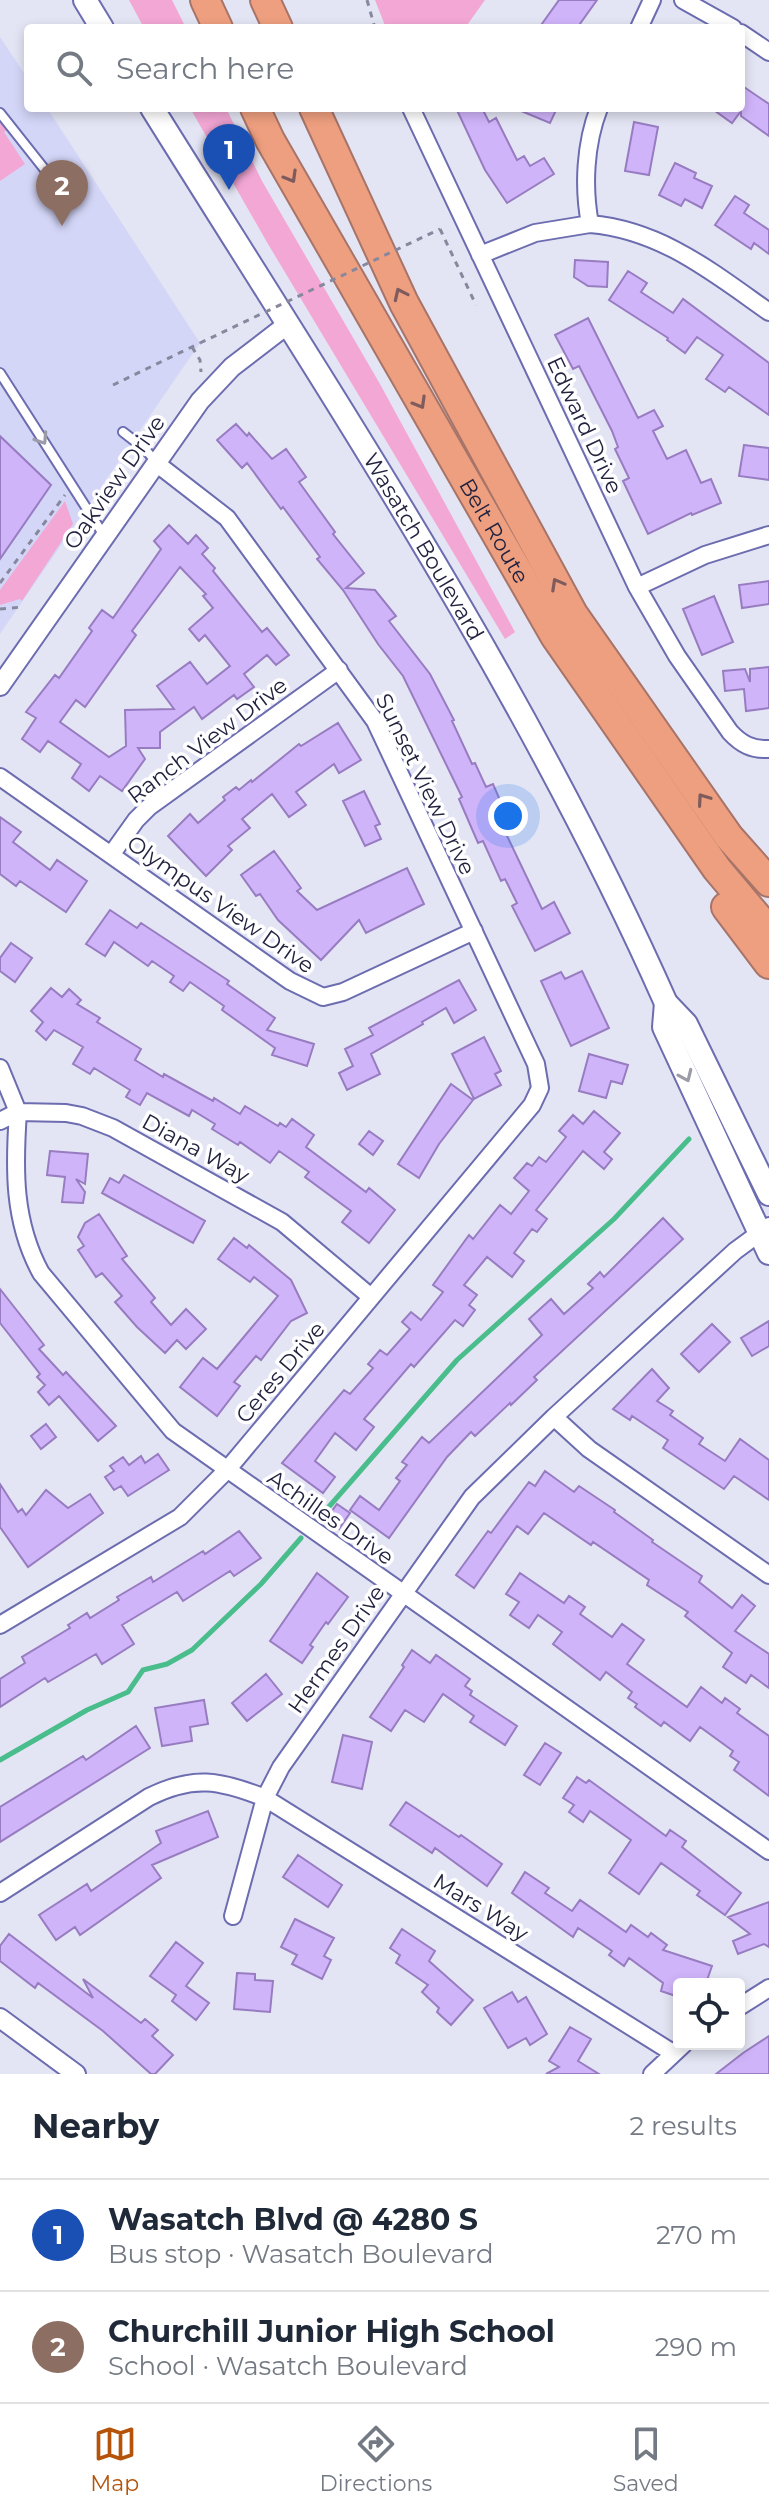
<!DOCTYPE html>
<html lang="en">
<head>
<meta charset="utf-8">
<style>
  :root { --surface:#fff; --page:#f2f2f3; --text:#1f2937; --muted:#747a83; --line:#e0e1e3; --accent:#b45309 }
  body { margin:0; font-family:Montserrat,sans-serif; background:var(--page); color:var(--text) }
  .controls { position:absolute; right:24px; bottom:24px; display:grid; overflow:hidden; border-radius:8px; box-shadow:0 4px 12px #0003 }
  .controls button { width:72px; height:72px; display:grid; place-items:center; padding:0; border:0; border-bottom:2px solid var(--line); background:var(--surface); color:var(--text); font:40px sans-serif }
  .you { position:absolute; left:508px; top:816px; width:28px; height:28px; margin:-20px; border:6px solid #fff; border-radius:50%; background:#1a73e8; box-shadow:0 0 0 12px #1a73e833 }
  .badge { display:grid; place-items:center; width:52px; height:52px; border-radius:50%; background:var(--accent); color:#fff; font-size:26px; font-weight:700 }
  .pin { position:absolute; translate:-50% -66px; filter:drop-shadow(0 2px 4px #0008) }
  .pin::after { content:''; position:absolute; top:42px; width:28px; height:24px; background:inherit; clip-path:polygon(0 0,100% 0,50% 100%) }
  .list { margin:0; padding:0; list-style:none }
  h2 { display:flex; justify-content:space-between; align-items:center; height:104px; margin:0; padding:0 32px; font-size:34px }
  h2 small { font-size:26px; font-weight:400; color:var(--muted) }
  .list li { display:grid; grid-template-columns:52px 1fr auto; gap:24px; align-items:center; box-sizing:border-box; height:112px; padding:0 32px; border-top:2px solid var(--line) }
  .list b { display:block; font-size:30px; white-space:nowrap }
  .list p { margin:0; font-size:26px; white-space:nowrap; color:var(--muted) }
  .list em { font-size:26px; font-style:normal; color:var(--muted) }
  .icon { flex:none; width:44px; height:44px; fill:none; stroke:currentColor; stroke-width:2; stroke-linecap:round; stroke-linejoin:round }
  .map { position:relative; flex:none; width:769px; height:2074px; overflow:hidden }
  .search { position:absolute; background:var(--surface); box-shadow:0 4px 12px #0003; left:24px; right:24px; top:24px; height:88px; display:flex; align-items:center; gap:20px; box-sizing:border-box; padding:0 28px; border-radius:8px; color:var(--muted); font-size:30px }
  .sheet { height:328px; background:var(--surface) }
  nav { display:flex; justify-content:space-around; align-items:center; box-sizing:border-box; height:112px; border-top:2px solid var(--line); background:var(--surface); font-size:22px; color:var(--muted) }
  nav a { display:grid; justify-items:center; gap:4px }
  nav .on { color:var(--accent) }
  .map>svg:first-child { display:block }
  .built { fill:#d4d6f8 }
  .green { fill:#f3a7d5 }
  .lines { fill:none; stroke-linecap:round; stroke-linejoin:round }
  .stream { stroke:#4abd8d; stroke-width:5 }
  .building { fill:#d0b4fa; stroke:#987cc1; stroke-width:2; fill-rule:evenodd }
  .service-casing { stroke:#6c6cb0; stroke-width:12 }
  .minor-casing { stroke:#6c6cb0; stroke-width:20 }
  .tertiary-casing { stroke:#6c6cb0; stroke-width:22 }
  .secondary-casing { stroke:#6c6cb0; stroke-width:26 }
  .motorway-casing { stroke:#a77469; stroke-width:32 }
  .path { stroke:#87889d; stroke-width:3; stroke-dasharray:6 6; stroke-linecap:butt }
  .service { stroke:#fff; stroke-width:8 }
  .minor { stroke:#fff; stroke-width:16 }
  .tertiary { stroke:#fff; stroke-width:18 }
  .secondary { stroke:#fff; stroke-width:22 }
  .motorway { stroke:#ee9f7f; stroke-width:28 }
  .path-bridge { stroke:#87889d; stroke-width:3; stroke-dasharray:6 6; stroke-linecap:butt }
  .oneway { stroke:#7e5b5c }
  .oneway2 { stroke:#9c9ca9 }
  .labels { text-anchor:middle; stroke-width:7; stroke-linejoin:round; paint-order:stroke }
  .street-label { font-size:22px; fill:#232340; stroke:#fff }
</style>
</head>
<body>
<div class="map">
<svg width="769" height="2074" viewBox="0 0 769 2074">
  <rect width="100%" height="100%" fill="#e4e5f4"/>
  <path class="built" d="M0,37L28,79V108H47L200,343L0,634Z"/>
  <path class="green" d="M129,0H172L186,28H144Z
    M375,0H485L465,28H386Z
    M190,108H226L262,181L380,384L515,632L505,639L268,244Z
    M0,120L7,130L4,132L25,164L0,181Z
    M65,501L73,524L22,601L20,599L0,605V590Z"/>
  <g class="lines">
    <path class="stream" d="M320,1517L457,1360L614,1219L689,1139
      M0,1760L87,1710L128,1692L143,1670L167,1664L192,1650L261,1584L301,1538"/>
  </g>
  <path class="building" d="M559,0H597L577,28H539Z
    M741,85L769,104V136L741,116V111L732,123L711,108H741Z
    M456,108H482L489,122L496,118L517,160L524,156L530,166L544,158L554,174L507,203L485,170Z
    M514,108H557L550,123Z
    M634,122L658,127L649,175L625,171Z
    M675,163L696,173L694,178L712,186L702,208L685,199L681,206L659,195Z
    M735,196L749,205L744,213L769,230V254L754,243L751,249L715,225Z
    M575,260L608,262L607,287L588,286L574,277Z
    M628,271L647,283L641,292L673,313L683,299L769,363V415L729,387L725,392L706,379L723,355L697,337L685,353L667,340L668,338L609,300Z
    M588,318L638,418L654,410L663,426L653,431L667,459L686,450L701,483L711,479L721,503L692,515L691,513L648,534L623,481L629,478L615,449L618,447L612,431L579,366L573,369L555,335Z
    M236,424L247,436L249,433L272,459L286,449L306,477L299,482L335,532L333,534L364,573L346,588L375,590L396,616L389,621L430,674L454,720L452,721L472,764L475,763L486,787L493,784L506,814L498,817L542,909L554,902L570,933L535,951L512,906L517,903L505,879L501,881L483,841L478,843L459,799L462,797L403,676L378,644L343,590L317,559L320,557L283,507L281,509L247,463L242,468L217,440Z
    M0,436L51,485L0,559Z
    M744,445L769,448V480L739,476Z
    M169,525L188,544L196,535L208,548L202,554L215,568L213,571L262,632L267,628L289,655L276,665L267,655L244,674L254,687L237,699L234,695L202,719L194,707L160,732V748H138L145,759L122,791L100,776L89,791L72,778L81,764L48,741L40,752L22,739L36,718L26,712L55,675L59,678L92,631L89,628L102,610L113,618L161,549L154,541ZM180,567L206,594L203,596L213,608L189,629L199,641L205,635L230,666L207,684L190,662L157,686L174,709L125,710L126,746L109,757L60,722L76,700L85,707L136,635L132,631Z
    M769,581V604L742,608L739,585Z
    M714,596L733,642L702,655L683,609Z
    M769,667V708L746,711L744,689L725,691L723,671L745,669L750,682V669Z
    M338,723L361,760L339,773L334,764L296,792L306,805L289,817L272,794L242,819L250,828L228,846L232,850L206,876L168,836L190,814L198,823L225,800L223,797L236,787L239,790L251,780L252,782L299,744L301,746Z
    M364,791L380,824L375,826L381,839L365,846L343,801Z
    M0,817L21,832L13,842L50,870L57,860L87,881L66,912L20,881L16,886L0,874Z
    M274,851L301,888L297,891L317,910L407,868L424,904L366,933L359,920L321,960L278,920L260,894L256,896L241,875Z
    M110,910L137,928L141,923L229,981L227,984L275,1018L267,1030L314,1044L307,1066L272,1055L275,1048L222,1010L224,1006L190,982L183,991L170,982L174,976L152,961L148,966L114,942L105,956L86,944Z
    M11,943L32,958L15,982L0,971V958Z
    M582,971L609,1028L571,1046L541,981L561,972L565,979Z
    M459,980L476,1010L454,1023L446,1008L422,1022L423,1024L371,1054L380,1074L347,1090L339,1073L353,1066L345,1049L373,1035L369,1028Z
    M51,988L62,997L69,989L81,1000L77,1004L100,1018L97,1022L141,1049L135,1060L163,1077L164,1074L213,1101L214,1098L240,1114L245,1106L278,1126L280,1123L286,1127L292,1119L314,1135L306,1147L366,1192L369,1188L395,1210L369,1243L342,1222L351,1211L305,1177L309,1172L279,1151L270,1163L240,1142L238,1145L212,1129L215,1124L192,1110L189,1116L147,1093L140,1105L126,1097L130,1090L94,1068L90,1074L73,1064L83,1047L54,1030L46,1040L36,1031L43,1022L31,1011Z
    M484,1037L501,1071L495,1074L501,1085L474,1099L452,1054Z
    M589,1054L628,1065L622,1084L611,1081L606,1098L579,1091Z
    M451,1084L473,1100L439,1144L419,1178L398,1164Z
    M594,1111L620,1133L604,1152L612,1159L604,1169L583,1151L536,1210L547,1219L537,1232L532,1229L514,1253L524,1261L512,1277L487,1257L464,1285L477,1295L469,1305L475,1310L463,1326L455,1320L414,1367L411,1364L364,1419L374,1427L356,1450L335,1433L315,1461L335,1477L323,1493L282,1463L344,1390L350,1394L373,1368L368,1364L380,1350L387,1355L410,1329L402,1322L411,1312L421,1320L443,1292L433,1285L469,1235L473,1239L500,1205L511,1214L529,1191L514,1178L527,1163L532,1166L539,1157L546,1162L566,1137L559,1131L573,1115L583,1124Z
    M369,1131L383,1141L373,1155L359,1144Z
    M50,1151L88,1154L85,1184L76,1179L85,1192L83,1203L62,1202L65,1177L47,1175Z
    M124,1175L205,1221L193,1243L102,1193L110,1178L119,1183Z
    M99,1214L127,1256L122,1259L155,1298L151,1302L171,1325L186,1309L206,1329L186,1349L177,1340L165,1353L137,1327L115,1302L122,1296L102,1273L96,1277L78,1250L84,1246L78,1237L85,1223Z
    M663,1218L683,1239L534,1377L537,1380L511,1405L510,1403L475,1436L471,1432L447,1457L389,1538L350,1510L360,1496L379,1510L400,1481L396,1478L407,1465L402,1462L422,1437L429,1443L542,1335L529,1319L551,1299L564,1314L593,1288L588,1284L600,1272L604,1277Z
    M234,1238L247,1248L249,1245L291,1280L307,1313L291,1321L261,1360L256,1356L234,1382L240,1386L217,1416L180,1387L203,1358L217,1369L278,1296L254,1277L250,1282L218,1259Z
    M0,1289L44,1345L39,1349L63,1375L66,1372L116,1426L98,1441L59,1396L49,1405L38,1392L45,1385L37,1377L40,1374L0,1323Z
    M769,1321V1346L752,1356L741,1338Z
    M712,1324L730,1342L699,1372L681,1354Z
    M652,1369L669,1388L657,1401L673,1411L670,1415L703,1438L699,1444L725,1461L740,1439L769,1460V1500L734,1476L724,1489L663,1448L668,1440L632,1416L630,1420L613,1409Z
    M46,1424L56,1437L41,1449L31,1436Z
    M158,1454L169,1470L128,1496L121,1486L114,1490L105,1477L114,1471L110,1466L123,1457L129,1465L141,1456L145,1463Z
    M545,1471L574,1492L579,1486L615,1510L614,1512L653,1540L652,1542L702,1576L699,1582L732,1608L742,1595L755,1606L735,1631L769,1654V1688L751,1675L746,1683L723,1667L732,1653L685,1616L688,1612L647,1585L649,1580L593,1542L591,1545L544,1513L528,1534L517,1526L474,1588L456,1575L488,1531L491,1533L529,1482L535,1486Z
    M0,1484L18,1512L22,1509L26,1515L46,1490L68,1508L90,1494L103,1513L28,1567L0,1527Z
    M337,1504L350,1513L339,1529L326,1519Z
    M239,1531L261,1558L234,1576L230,1571L183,1601L177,1592L122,1625L134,1644L102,1664L96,1654L48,1682L45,1678L0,1707V1679L25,1663L22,1657L70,1628L68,1625L87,1613L90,1618L119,1600L117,1597L151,1577L153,1582L203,1551L205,1554Z
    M317,1573L348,1597L328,1624L326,1622L310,1645L313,1647L302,1663L270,1641Z
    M520,1573L564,1603L569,1596L585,1607L580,1614L612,1637L622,1624L644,1640L627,1664L687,1707L701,1687L722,1703L725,1698L740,1709L737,1713L769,1736V1796L734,1770L739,1762L730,1756L733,1751L700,1727L690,1741L664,1722L661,1726L635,1707L637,1704L628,1698L632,1692L606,1672L600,1680L553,1644L562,1632L538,1615L529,1628L510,1615L519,1602L506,1594Z
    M412,1650L430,1663L436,1655L470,1679L465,1686L472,1691L470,1695L517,1726L505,1745L470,1722L474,1716L443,1694L424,1722L405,1710L391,1731L370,1717L404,1667L402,1665Z
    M266,1674L282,1694L247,1721L232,1703Z
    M204,1700L208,1724L190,1727L192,1741L162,1746L155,1708Z
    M136,1726L150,1748L0,1842V1807L83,1756L86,1760Z
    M343,1735L372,1742L362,1789L332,1782Z
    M545,1743L561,1753L540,1785L524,1775Z
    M577,1777L586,1783L589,1780L666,1836L670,1830L686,1841L682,1847L741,1893L725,1915L697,1895L700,1891L661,1863L639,1894L609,1873L631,1840L590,1811L583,1822L569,1812L574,1805L563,1798Z
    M406,1802L459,1837L461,1835L502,1864L487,1886L435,1848L432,1853L390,1825Z
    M208,1811L218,1837L152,1865L161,1878L80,1935L75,1927L56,1940L39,1915L87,1884L91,1891L161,1843L156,1831Z
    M298,1855L342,1885L328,1907L283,1877Z
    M525,1872L549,1888L545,1893L572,1911L580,1900L626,1932L631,1925L648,1937L651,1933L667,1945L663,1950L712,1966L706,1983L694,1979L692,1984H679V1997L661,1991L663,1983L629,1958L624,1966L609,1955L612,1951L578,1928L573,1937L512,1893Z
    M769,1902V1947L764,1944L738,1954L733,1941L750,1934L728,1917Z
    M295,1919L334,1938L324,1956L331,1960L322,1979L292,1964L297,1955L281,1947Z
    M402,1929L435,1951L429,1961L473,2000L451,2025L437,2012L439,2008L422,1992L428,1985L396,1963L400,1955L390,1948Z
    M9,1934L93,1998L83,1979L141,2023L145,2019L158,2030L152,2036L173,2055L155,2074H151L103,2031L38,1983L35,1988L0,1961V1946Z
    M176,1942L203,1963L186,1986L209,2003L196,2020L172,2001L176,1995L150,1976Z
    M237,1973L255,1974V1980L273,1981L270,2012L234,2009Z
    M512,1992L518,2002L526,1997L547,2034L530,2045L526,2038L508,2048L484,2008Z
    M570,2027L591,2039L578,2061L599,2074H546L559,2067L549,2061Z
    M769,2036V2074H716L743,2053Z"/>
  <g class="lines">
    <defs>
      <path id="service" d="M0,113L57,185
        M0,373L105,537
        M123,432L145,449L156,462"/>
      <path id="minor" d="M683,0L733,28
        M639,28L652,0
        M741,33L769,52
        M411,108L637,587L677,656L730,732C741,744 752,750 769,749
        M590,224C661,230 712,272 769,312
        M480,255L535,233L590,224C583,187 585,144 599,108
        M637,587L705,555L769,535
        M0,777L290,981L323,997L343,992L474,931
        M111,855L136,820L149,807L339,670
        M0,1068L18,1112L66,1113L82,1116L113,1128L282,1222L371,1297
        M0,1121L18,1112C14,1169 13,1222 41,1273L173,1431L769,1851
        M554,1417L589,1449L769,1575
        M0,1625L180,1517L227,1470L532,1105L540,1088L536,1064L375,721L227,518L156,463
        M0,1893L149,1797C193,1775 220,1780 265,1798L281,1767L472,1497L554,1417L735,1251L769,1226
        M233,1916L265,1798L673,2053
        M739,2007L769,1988
        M652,2074L684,2044"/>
      <path id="tertiary" d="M0,686L200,401L232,367L288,324
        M0,2018L76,2074"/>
      <g id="secondary">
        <path d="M85,0L102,28"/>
        <path id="s1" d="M152,108C335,401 525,686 666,1003L686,1024L769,1194"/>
        <path d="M666,1003L664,1027L769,1253"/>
      </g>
      <g id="motorway">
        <path d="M205,0L218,28"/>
        <path d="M265,0L278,28"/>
        <path id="s2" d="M255,108L270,140L555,636L717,869L769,931"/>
        <path d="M314,108L404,303L573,614L729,837L769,882"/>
        <path d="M726,907L769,964"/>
      </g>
    </defs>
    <use href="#service" class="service-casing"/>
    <use href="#minor" class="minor-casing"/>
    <use href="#tertiary" class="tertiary-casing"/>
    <use href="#secondary" class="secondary-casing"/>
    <use href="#motorway" class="motorway-casing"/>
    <path class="path" d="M367,0L375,28
      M440,229L476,305
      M192,347L200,360L201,372
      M113,385L200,343
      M0,583L65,495
      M0,609L22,607"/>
    <use href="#service" class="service"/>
    <use href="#minor" class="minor"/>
    <use href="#tertiary" class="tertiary"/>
    <use href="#secondary" class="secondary"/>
    <use href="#motorway" class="motorway"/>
    <path class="path-bridge" d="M200,343L440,229"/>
  </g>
  <defs><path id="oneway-chevron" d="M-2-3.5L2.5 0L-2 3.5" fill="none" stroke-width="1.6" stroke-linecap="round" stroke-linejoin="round" transform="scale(2)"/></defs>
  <g class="oneway">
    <use href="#oneway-chevron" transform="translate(291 177) rotate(60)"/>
    <use href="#oneway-chevron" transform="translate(400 294) rotate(-115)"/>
    <use href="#oneway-chevron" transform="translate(420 403) rotate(60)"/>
    <use href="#oneway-chevron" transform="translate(557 584) rotate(-119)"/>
    <use href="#oneway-chevron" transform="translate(703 799) rotate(-125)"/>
  </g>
  <g class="oneway2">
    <use href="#oneway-chevron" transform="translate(42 439) rotate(57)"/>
    <use href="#oneway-chevron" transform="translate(686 1076) rotate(66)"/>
  </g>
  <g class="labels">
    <g class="street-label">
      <text transform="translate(585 425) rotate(65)" y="8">Edward Drive</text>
      <text transform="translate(114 482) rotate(-55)" y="8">Oakview Drive</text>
      <text dy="8" stroke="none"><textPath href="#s2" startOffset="486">Belt Route</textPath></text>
      <text dy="8" stroke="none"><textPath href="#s1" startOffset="516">Wasatch Boulevard</textPath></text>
      <text transform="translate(207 740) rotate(-37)" y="8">Ranch View Drive</text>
      <text transform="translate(426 784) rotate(64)" y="8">Sunset View Drive</text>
      <text transform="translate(221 904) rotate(35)" y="8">Olympus View Drive</text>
      <text transform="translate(196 1148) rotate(29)" y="8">Diana Way</text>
      <text transform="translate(280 1372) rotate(-50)" y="8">Ceres Drive</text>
      <text transform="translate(331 1517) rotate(35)" y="8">Achilles Drive</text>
      <text transform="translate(336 1649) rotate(-55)" y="8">Hermes Drive</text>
      <text transform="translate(481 1907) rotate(32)" y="8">Mars Way</text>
    </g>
  </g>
</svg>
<div class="controls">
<button><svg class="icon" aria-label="locate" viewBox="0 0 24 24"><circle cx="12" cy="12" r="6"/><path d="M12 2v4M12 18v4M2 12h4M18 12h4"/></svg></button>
</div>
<div class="you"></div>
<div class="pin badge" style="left:229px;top:190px;background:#1a4fb4">1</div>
<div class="pin badge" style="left:62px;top:226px;background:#8d6e63">2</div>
<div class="search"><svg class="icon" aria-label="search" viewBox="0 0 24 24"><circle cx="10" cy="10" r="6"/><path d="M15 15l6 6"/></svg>Search here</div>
</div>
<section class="sheet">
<h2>Nearby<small>2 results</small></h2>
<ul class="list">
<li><span class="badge" style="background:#1a4fb4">1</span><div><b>Wasatch Blvd @ 4280 S</b><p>Bus stop · Wasatch Boulevard</p></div><em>270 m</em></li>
<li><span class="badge" style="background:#8d6e63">2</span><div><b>Churchill Junior High School</b><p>School · Wasatch Boulevard</p></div><em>290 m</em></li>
</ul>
</section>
<nav>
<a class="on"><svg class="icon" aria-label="map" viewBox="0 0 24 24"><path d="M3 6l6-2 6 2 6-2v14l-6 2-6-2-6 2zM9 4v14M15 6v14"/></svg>Map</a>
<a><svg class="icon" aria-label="directions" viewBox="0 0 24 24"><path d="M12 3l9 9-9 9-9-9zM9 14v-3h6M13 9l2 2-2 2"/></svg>Directions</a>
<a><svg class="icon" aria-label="saved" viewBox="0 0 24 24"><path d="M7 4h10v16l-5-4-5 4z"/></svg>Saved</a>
</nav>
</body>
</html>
